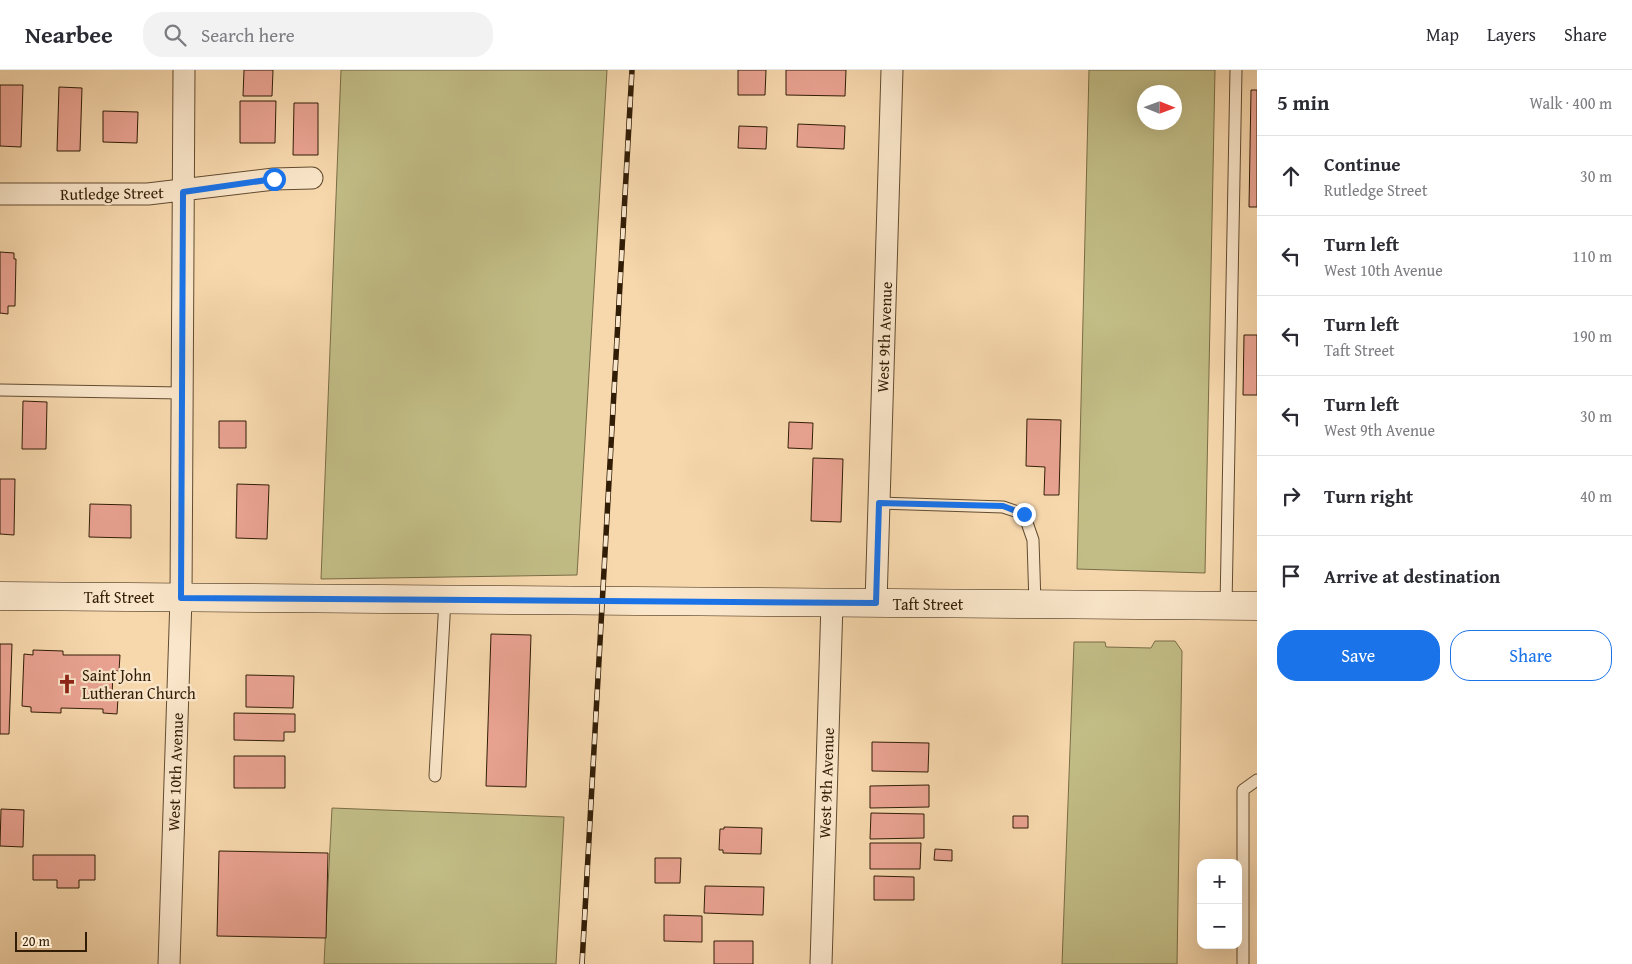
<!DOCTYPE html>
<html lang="en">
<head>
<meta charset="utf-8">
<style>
  :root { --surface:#fff; --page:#f2f2f3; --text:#2b2b33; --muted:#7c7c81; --line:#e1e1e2; --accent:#1a73e8 }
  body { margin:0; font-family:"Gentium Book Plus",serif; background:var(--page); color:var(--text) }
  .controls { position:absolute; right:15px; bottom:15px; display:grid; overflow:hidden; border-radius:10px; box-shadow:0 5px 20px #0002 }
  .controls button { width:45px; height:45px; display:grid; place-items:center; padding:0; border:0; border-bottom:1px solid var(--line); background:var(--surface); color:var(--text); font:25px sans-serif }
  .compass { position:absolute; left:1137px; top:15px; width:45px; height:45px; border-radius:50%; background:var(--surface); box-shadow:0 5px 20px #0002; rotate:91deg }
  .scale { position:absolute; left:15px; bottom:12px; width:72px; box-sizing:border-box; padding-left:5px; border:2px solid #311d06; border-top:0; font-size:14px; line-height:18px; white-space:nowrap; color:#311d06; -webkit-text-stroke:4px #fae6ca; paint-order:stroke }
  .stop { position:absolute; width:15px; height:15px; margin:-11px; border:4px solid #1a73e8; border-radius:50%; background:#fff }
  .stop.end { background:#1a73e8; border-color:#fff; box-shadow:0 1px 5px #0008 }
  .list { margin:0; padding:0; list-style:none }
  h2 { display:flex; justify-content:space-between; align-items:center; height:65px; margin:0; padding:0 20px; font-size:21px }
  h2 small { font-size:16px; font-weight:400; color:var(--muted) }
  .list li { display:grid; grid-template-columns:32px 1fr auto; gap:15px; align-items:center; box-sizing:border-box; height:80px; padding:0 20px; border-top:1px solid var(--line) }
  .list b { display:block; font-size:19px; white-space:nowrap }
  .list p { margin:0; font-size:16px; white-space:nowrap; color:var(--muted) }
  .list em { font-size:16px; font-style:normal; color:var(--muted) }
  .actions { display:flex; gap:10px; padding:15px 20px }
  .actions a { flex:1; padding:11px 0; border:1px solid var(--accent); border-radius:20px; text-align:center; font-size:18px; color:var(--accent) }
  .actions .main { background:var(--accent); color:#fff }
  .icon { flex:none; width:28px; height:28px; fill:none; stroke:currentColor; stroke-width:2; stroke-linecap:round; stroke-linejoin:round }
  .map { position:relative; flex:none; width:1257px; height:894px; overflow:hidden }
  header { display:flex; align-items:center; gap:30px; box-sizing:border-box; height:70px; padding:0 25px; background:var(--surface); border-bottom:1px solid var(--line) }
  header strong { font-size:24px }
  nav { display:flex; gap:28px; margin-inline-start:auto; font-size:18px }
  .search { width:350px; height:45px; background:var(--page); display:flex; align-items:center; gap:12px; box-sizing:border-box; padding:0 18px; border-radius:20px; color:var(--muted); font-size:19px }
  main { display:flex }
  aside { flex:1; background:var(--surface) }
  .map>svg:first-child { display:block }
  .green { fill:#c2bd86; stroke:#7a6d46; fill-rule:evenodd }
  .building { fill:#eaa392; stroke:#311d06 }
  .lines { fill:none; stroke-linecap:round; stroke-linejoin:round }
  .lane-casing { stroke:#624c30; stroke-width:13 }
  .street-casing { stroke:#624c30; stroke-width:23 }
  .secondary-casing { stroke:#311d06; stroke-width:29 }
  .lane { stroke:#fae6ca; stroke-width:11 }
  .street { stroke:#fae6ca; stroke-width:21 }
  .secondary { stroke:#fae6ca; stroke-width:28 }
  .rail-casing { stroke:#311d06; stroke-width:5.5 }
  .rail { stroke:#fae6ca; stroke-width:4; stroke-dasharray:11; stroke-linecap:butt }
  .route { stroke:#1a73e8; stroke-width:6 }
  .labels { text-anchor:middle; stroke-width:4.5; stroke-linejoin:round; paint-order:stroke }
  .street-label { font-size:16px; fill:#311d06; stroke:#fae6ca }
  .poi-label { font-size:16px; fill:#311d06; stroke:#fae6ca; text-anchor:start }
</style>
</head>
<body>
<header>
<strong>Nearbee</strong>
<div class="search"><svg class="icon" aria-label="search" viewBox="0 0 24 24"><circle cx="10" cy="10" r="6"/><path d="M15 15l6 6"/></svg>Search here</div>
<nav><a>Map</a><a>Layers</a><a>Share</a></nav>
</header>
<main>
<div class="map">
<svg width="1257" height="894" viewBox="0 0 1257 894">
  <rect width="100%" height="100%" fill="#f7d8ad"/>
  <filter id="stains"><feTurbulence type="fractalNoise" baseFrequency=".004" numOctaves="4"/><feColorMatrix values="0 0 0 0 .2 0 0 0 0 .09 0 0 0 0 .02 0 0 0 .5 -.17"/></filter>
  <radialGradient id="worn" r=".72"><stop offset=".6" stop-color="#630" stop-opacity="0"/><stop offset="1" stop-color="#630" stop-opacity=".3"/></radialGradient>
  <path class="green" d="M341,0H607L577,505L321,509Z
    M1089,0H1215L1205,503L1077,499ZM1174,22V52H1144V22Z
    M1155,571H1175L1182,581L1177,894H1062L1074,572H1105L1106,577L1151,578Z
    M332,738L564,747L556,894H324Z"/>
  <path class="building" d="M244,0H273L272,26H243Z
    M738,0H766L765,25H738Z
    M786,0H846L845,26L786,25Z
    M0,15H23L21,77L0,76Z
    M59,17L82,18L80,81H57Z
    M1251,20H1257V137H1249Z
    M240,31H276L275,73H240Z
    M294,33H318V85H293Z
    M103,41L138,42L137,73L103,72Z
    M798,54L845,56L844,79L797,77Z
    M739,56L767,57L766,79L738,78Z
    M0,182L14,183V189H16L15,236H8V244L0,243Z
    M1244,265H1257V325H1243Z
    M23,331L47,332L46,379H22Z
    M1027,349L1061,350L1059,425H1044L1045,397L1026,396Z
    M219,351H246V378H219Z
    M789,352L813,353L812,379L788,378Z
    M813,388L843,389L841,452L811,451Z
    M0,409H15L14,465L0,464Z
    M237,414L269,415L267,469L236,468Z
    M90,434L131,435V468L89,467Z
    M491,564L531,565L526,717L486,716Z
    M0,574H12L9,664H0Z
    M33,580L63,581V585H120L119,601H113L112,627L118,628L117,644L103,643V639L61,638V643L31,642V637L22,636L24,584L33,585Z
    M246,605L294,606L293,638L246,637Z
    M234,643L295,644V662H284V671L234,670Z
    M872,672L929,673L928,702L872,701Z
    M234,686H285V718H234Z
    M929,715V737L870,738V716Z
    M1,739L24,740L23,777L0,776Z
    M871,743L924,744V768L870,769Z
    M1013,746H1028V758H1013Z
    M724,757L762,758L761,784L723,783V780H719L720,759H724Z
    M870,773H921L920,799H870Z
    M935,779L952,780V791L934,790Z
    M219,781L328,783L326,868L217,866Z
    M33,785H95V810H79V818H57V810H33Z
    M655,788H681L680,813H655Z
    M874,806L914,807V830H874Z
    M705,816L764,817L763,845L704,843Z
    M664,845L702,846V872L664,871Z
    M714,871H753V894H714Z"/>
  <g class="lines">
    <defs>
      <path id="lane" d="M0,320L182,323
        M879,433L1003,437L1024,444L1033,470L1035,534
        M1226,536L1236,0
        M435,706L445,530
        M1243,894V720L1257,710"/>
      <path id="street" d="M0,124H148L274,109L312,108
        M876,533L892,0
        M169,894L181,528L184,0
        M821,894L832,533"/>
      <path id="secondary" d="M0,526L1257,536"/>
    </defs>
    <use href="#lane" class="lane-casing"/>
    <use href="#street" class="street-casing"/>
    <use href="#secondary" class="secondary-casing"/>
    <use href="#lane" class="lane"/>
    <use href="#street" class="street"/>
    <use href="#secondary" class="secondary"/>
    <defs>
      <path id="rail" d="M582,894L632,0"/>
    </defs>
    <use href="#rail" class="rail-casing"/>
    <use href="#rail" class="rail"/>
  </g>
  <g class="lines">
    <path class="route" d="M274,109L183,122L181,528L876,533L879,433L1003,436L1024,444"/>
  </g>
  <defs>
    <symbol id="church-bare" viewBox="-9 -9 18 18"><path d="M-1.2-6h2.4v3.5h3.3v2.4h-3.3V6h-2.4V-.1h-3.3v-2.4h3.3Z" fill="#8f2418" stroke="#fae6ca" stroke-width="2.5" paint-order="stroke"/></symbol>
  </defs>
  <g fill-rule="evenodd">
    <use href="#church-bare" x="53" y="600" width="28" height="28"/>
  </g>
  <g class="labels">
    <g class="street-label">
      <text transform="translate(112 123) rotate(-1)" y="6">Rutledge Street</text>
      <text transform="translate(884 267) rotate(-88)" y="6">West 9th Avenue</text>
      <text x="119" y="533">Taft Street</text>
      <text x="928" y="540">Taft Street</text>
      <text transform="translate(175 702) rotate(-88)" y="6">West 10th Avenue</text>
      <text transform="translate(826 713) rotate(-88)" y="6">West 9th Avenue</text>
    </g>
    <g class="poi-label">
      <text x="82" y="611">Saint John<tspan x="82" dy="18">Lutheran Church</tspan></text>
    </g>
  </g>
  <rect width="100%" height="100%" filter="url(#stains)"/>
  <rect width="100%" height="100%" fill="url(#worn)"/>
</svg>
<div class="controls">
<button>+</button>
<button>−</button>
</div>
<svg class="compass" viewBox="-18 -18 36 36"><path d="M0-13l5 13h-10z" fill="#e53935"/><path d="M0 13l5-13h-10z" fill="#7c7c81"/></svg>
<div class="scale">20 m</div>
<div class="stop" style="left:274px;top:109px"></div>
<div class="stop end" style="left:1024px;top:444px"></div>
</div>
<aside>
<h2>5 min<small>Walk · 400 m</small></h2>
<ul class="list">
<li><svg class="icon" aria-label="ahead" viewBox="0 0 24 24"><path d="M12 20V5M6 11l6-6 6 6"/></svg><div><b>Continue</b><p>Rutledge Street</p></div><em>30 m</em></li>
<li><svg class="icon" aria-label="left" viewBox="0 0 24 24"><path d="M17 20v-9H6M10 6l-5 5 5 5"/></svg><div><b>Turn left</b><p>West 10th Avenue</p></div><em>110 m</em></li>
<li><svg class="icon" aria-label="left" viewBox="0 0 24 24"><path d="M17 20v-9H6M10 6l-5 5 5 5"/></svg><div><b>Turn left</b><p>Taft Street</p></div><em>190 m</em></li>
<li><svg class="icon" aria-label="left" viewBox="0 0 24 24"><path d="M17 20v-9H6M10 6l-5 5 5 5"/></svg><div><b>Turn left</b><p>West 9th Avenue</p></div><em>30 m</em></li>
<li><svg class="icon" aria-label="right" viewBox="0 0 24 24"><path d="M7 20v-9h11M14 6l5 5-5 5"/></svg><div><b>Turn right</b></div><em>40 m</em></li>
<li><svg class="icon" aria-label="arrive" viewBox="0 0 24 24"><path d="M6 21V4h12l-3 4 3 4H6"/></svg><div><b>Arrive at destination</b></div></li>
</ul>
<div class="actions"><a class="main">Save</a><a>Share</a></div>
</aside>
</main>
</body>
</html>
